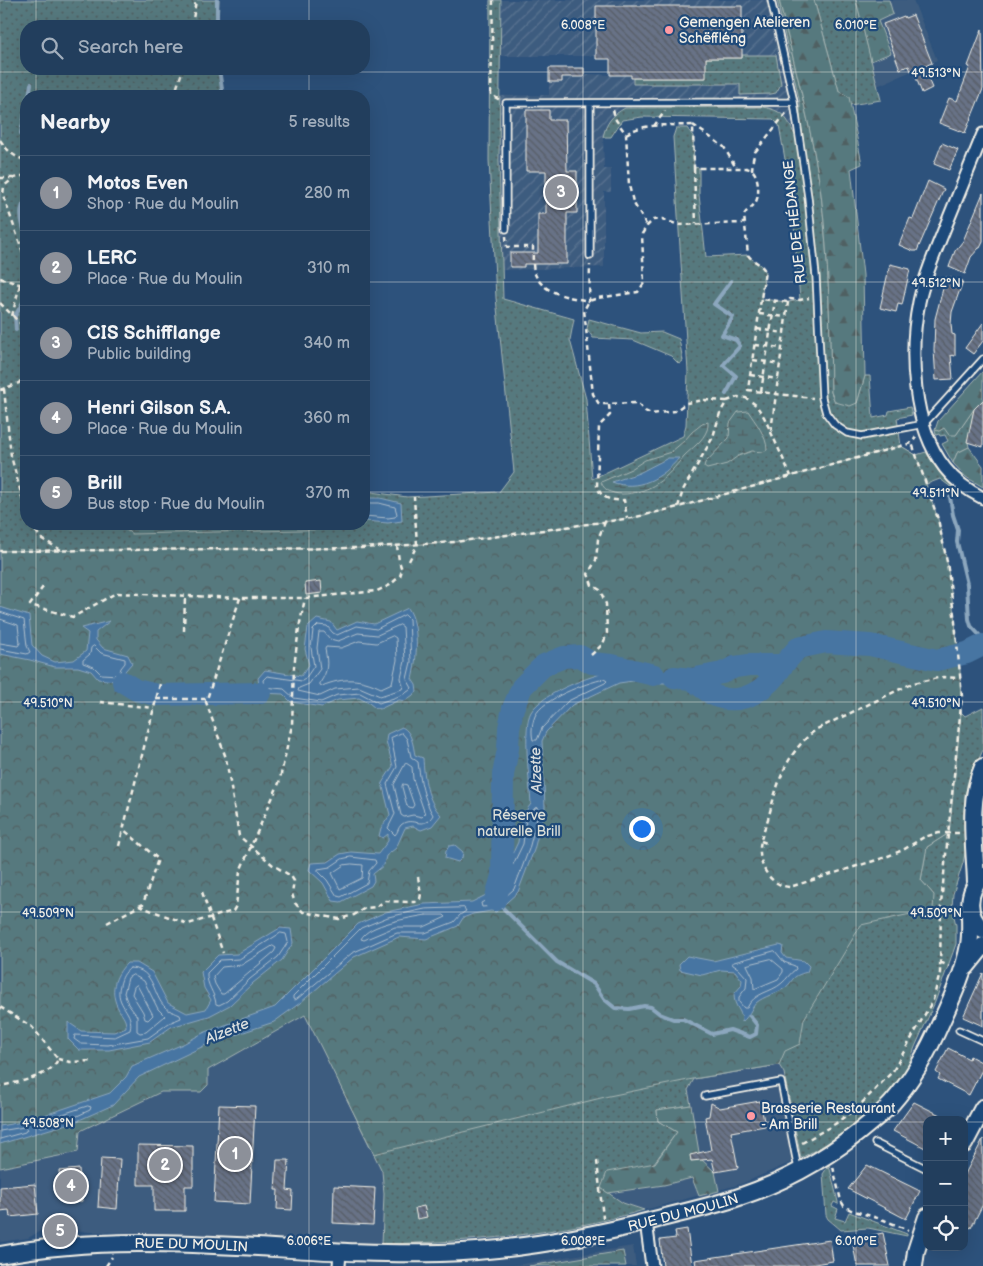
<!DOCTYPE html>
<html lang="en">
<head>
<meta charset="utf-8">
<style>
  :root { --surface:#223e5d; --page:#2e4966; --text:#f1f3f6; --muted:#a2aebc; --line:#3f5772; --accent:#8c9099 }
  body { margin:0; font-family:"Balsamiq Sans",sans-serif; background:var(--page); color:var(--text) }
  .controls { position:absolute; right:15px; bottom:15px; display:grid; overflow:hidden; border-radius:10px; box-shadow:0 5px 20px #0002 }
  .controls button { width:45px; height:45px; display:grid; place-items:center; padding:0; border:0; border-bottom:1px solid var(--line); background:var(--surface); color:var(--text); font:25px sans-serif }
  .you { position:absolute; left:641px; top:828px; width:18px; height:18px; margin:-12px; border:4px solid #fff; border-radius:50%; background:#1a73e8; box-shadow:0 0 0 8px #1a73e833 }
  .badge { display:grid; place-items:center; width:32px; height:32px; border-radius:50%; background:var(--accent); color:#fff; font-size:16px; font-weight:700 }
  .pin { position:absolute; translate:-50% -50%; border:2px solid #fff; box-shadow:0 1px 5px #0006 }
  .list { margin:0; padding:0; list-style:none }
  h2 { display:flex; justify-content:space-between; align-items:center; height:65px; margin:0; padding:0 20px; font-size:21px }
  h2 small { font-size:16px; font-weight:400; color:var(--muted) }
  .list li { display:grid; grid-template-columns:32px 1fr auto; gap:15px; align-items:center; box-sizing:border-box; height:75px; padding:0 20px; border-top:1px solid var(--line) }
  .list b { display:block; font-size:19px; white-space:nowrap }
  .list p { margin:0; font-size:16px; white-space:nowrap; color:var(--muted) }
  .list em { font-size:16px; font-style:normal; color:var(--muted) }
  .icon { flex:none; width:28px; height:28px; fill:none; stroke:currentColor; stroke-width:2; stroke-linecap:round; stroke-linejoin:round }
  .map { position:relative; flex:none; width:983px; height:1266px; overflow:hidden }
  .search { position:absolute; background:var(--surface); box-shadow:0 5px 20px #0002; left:20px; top:20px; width:350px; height:55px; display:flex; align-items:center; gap:12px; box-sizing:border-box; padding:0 18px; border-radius:20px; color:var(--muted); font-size:19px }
  .panel { position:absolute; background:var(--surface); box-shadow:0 5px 20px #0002; left:20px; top:90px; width:350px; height:440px; border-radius:20px }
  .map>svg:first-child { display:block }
  .built { fill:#3e5c7f }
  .industrial { fill:url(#industrial-furrows) }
  .grass { fill:url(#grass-dots); stroke:#a6b5b3 }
  .forest { fill:url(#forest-firs); stroke:#a6b5b3 }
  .wetland { fill:url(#wetland-marsh); stroke:#a6b5b3 }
  .park { fill:url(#park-crowns); stroke:#a6b5b3 }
  .water { fill:#4775a2; stroke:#8ca7be }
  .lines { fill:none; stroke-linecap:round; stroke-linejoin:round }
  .shore { stroke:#afbfcc; stroke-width:1 }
  .stream { stroke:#8ca7be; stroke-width:4 }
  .river { stroke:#4775a2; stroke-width:22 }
  .building { fill:url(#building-back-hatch); stroke:#f4f1e8 }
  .lane-casing { stroke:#f4f1e8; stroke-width:9 }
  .street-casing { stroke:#f4f1e8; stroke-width:15 }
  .secondary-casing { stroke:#f4f1e8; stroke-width:20 }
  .path { stroke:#f4f1e8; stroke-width:2.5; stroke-dasharray:5 4; stroke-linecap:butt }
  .lane { stroke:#1f4a7a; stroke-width:5.5 }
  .street { stroke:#1f4a7a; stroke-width:11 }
  .secondary { stroke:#1f4a7a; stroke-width:16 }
  .ticks { fill:none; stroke:#f4f1e8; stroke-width:1; stroke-opacity:0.45 }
  .poi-dot { fill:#ff9aa2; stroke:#1f4a7a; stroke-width:2 }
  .labels { text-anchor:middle; stroke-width:4.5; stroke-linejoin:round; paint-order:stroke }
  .poi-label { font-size:14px; fill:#f4f1e8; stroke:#1f4a7a; text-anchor:start }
  .street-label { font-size:14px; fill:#f4f1e8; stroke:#1f4a7a }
  .park-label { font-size:14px; fill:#dcdfd8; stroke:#1f4a7a }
  .water-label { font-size:15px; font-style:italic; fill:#dadede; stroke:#1f4a7a }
  .ticks-label { font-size:12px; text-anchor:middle; fill:#f4f1e8; stroke:#1f4a7a; stroke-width:4.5; stroke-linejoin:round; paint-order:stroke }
</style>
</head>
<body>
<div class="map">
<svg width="983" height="1266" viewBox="0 0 983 1266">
  <defs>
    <pattern id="industrial-furrows" width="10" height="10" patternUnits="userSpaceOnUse" patternTransform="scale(1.25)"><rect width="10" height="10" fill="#3e5c7f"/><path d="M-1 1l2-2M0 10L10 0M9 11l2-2" fill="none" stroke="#5a7491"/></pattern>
    <pattern id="grass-dots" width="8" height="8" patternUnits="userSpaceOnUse" patternTransform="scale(1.25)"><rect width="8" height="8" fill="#57797e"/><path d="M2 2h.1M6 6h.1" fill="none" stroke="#506062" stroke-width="1.8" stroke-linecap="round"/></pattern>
    <pattern id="forest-firs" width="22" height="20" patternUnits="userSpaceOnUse" patternTransform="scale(1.25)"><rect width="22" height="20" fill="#57797e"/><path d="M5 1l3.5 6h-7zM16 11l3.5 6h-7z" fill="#506062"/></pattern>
    <pattern id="wetland-marsh" width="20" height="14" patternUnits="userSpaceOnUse" patternTransform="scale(1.25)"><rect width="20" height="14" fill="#57797e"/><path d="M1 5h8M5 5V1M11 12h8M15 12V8" fill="none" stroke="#506062"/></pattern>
    <pattern id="park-crowns" width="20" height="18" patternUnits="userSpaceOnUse" patternTransform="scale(1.25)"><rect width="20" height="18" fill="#57797e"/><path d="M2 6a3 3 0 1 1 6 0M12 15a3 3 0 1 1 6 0" fill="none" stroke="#506062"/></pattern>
    <pattern id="building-back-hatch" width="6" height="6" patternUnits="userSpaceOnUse" patternTransform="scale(1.25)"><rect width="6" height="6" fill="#677286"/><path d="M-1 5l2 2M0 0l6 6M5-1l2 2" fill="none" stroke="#585d66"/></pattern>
  </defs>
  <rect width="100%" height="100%" fill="#2d527c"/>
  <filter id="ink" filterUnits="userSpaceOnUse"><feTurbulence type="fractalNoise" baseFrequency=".02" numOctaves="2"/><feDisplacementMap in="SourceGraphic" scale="10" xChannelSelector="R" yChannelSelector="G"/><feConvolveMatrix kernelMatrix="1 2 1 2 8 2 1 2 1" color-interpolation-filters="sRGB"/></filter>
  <g filter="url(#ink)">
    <path class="built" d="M856,0H913L937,60L877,86Z
      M306,1015L382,1171L384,1194L382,1244L197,1234L89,1232L61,1228L42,1230L28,1238L0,1242V1168L78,1152L79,1131L161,1092H201L208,1085V1070Z
      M779,1065L784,1073L801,1158L741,1184L644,1210L623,1203L601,1188L688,1090L693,1079Z
      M633,1246L636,1266H510Z"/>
    <path class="industrial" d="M502,0H777L800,103L801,146L784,116L667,109L624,108L616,113L606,126L603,137L604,169H611V192H604V267L502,270L499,96L549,95V68H584L585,74L610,75L626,59L596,56H500Z"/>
    <path class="grass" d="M0,0H219L218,26H26V69H219L223,96H26V524H364V491L407,497L499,492L514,472L496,298L489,160L490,0H501L499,160L503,299L574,319L570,340L586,399L592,479L683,436L686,425L688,372L673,137L676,128H687L693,136L694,167L699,168V195L706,257L748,255C753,262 761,263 765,271L761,299L788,302L800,300L792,199L779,125L773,119L642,117L622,120L611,137H603C606,123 612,115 625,108L762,107C790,111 788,125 800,145V103L777,0H779C794,64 812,128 821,194C829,259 830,325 831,392L835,402L857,403L865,376H870L873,418L888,415L889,411L910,407L912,415L897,418L901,446L916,455L926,452L939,472L955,490L940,479L911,490L0,654L64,551H0Z
      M814,0H856L881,100L850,105L848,97L839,91Z
      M742,55H776L781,84L776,93L771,94L740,95V84H633V78H705L706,58H742Z
      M589,319L641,333L662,332L679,339L683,361L679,364L671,356L633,340L593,338L587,329Z
      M974,409L968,442L969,447L957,453L953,463L942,444L948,441L945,435L940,436L939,434L936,435L935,430L939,431L944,428L956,435Z
      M983,707V750L971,776L965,794L964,813L967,844L963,863L953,894L952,908L956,925V944L935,1002L915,1047L906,1071L886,1097L857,1123L826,1144L801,1158L784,1073L779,1065L694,1079L688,1090L691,1105L657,1110L658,1121L677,1132L654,1163L601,1188L623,1203L644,1210C557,1235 472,1242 382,1244L384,1194L382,1171L306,1015L934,895L921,880L927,847L949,833L961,712L965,716Z
      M829,1165L838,1202V1204L834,1202L832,1206L838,1209L835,1218L845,1221L849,1212L907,1234V1236L868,1228L841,1230L828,1219L826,1215L823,1174Z"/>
    <path class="forest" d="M779,0H814L839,91L849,97L862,164L851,169L863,275L865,376L857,403L850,406L835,402L831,392C830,326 829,259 821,194C812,128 794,64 779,0Z
      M983,371V400L974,409L956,435H949L944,428L939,431L935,430L938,421Z
      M969,447L983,466V487L966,477L953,463L957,453Z
      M691,1105L700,1158L715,1172L719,1191L699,1196L692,1178L664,1185L608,1193L601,1188L607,1172L655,1163L677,1132L658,1121L657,1110Z"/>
    <path class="wetland" d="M748,411C755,422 767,436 767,450L763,452L752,451L738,456L727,464L707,469L704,467L705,463L729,438L730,423L738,412Z
      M708,422C708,424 708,428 707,430C703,441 692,448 684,456C675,467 668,476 656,484C643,493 608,502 601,482L631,469L645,460L671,452L684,441L692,432L702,424Z
      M117,524H341L343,529L132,534Z"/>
    <path class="park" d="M856,0H889L893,14L878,21L891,53L871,61Z
      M901,446L916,455L938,519L947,562L955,622L960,670L961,712L949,833L927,847L921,880L934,895L933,909L861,925L804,1019L800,1044L785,1051L779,1065L693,1079L609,1096L374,1154L305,1015L208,1070V1085L201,1092H161L80,1131L78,1152L0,1168V551L361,548L455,542L632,518L678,507Z
      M623,1251L626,1266H529Z"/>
    <path class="water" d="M668,458H679C663,478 637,492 612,482L639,473Z
      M364,498H380L401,503L402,521L388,523L364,521Z
      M0,607L29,616L32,645L42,656L55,662L74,660L86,651L88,633L81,628L110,621L96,632V640L103,648L128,655L132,663L125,671L123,682L98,679L91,671L78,667H55L30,660L0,654Z
      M408,608C420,625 417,660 412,679L416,685L417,692L405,701L399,700L380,709L375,708L369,703L359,698L338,700L322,707L291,702L283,694L260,693L258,678L265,670L301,676L309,665L305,649L308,627L317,619L331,622L337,630L357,621L374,624Z
      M636,670L662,673L670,671L705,677L716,697L689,683H661L647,679L619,683L572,705L546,732L542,741L545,807L534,850L518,892L496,912L491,911L473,914L463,918L458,926L426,939L399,937L354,957L300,1003L274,1022L208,1044L139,1077L113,1105L77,1121L0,1144V1126L27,1121L110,1093L126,1077L132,1066L183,1044L203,1033L275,1007L358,924L386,912L424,904L472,902L490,893L502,876L518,842L521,817L531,804C530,785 522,727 531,712C542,693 592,675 613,671C621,670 629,670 636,670Z
      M402,727C412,732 413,745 415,755L423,758C424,777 427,801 441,815L432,826L421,830L413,826L405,828L396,848L386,856L384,865L373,874L374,881L371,886L341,902L333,901L323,883L309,870L311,863L328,862L340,854L351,852L378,854L388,841V834L383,838L379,836L381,828L390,815L382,783L393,766L386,741L387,734Z
      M455,845L463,852L462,858L458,862L445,858L446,851L449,846Z
      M280,928L291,929L293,943L282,960L253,983L230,1005L209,1016L171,1027L150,1042L109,1050H79L68,1039V1022L81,1031L114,1032L126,1027C126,1019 123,1017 119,1010C109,992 114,976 127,963H137L152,972L168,1003L187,1013L206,1009L211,1000L204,988L201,972L218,955L237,954Z
      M779,945L783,946L782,953L786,958L804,961L809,966L807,972C789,977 795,980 785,988C776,994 764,996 756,1003C750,1010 750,1015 742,1022C742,1008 734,1009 734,994L741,986L742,980L735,971L721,970L702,975L680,970L679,964L687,956L713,961Z"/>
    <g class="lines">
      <path class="shore" d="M364,503H379L395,507L397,514L395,517L388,518L364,516
        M0,612L24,620L27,646L30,652L27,654L0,649
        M405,615L409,619L411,662L407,679L412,688C405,696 389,699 379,703L360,693L337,695L321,702L294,698L284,689L264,687L263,680L267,676L302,681L305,679L314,666L311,648L313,630L318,625L327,626L333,633L337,635L357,626L376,629Z
        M0,619L18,625L20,643L18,646L0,643
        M400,625L403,627L405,661L401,678L403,686L402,689L380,696L359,687L335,689L320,696L298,691L299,688L309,684L320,669L317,648L319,632H324L330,639L338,641L358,633L377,635Z
        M393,636L396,638L397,660L392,683L381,688C360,678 344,677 322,686L320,685V683C328,671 328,664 325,649L326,647L341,648L359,641L376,643Z
        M94,646L101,653L125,659V663L121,668L119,675L101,674L94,667L83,663V660L90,654L91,648Z
        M604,679L607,681L605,683L568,701L542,728L537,740H533C531,732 532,724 535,716C542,699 586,683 604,679Z
        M402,733L407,739L411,757L418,762C420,780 424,800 433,815C423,832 412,815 401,825C398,828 398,832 395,835L388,828L395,814L387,784L397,767L391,738Z
        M406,763L412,767L413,779L425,814L422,817L413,815L404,817L401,815L394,785Z
        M403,784L407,785L414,805L412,808L407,806L402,787Z
        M538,808L539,811L529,849L514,889L495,906L482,907L481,903L494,896L506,879L523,844L526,819L535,808Z
        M351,857L375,860L376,863L369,871L367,883L341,897L337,896L327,880L318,871V869L330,867L342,859Z
        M352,864L363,865L362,878L340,889L332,873L344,865Z
        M464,908L466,911L460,915L454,922L425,933H397L352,953L297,999L295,1000L293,999V996L361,928L388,917L425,909Z
        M426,915H444L446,917L424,927H395L364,940L361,939C368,924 410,918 426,915Z
        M281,933L286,934L288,942L278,957L250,979L227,1001L219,1005L216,1004C215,993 206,985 207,973L220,960L239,959Z
        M273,946L276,948L274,952L224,994H221L215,984L213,977L222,967L241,965Z
        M775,951L784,962L795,966L796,969C790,973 787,979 782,983C771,993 754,992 747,1008H744L739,1002V997L746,988L747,978L738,968L733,965L732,963Z
        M771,959L783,969V972L778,979L754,989L753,977L747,965Z
        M130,968C156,969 152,996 166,1008C169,1011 176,1013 180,1015L181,1018L169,1023L148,1038L108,1045L81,1044L74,1039L75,1035L115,1037L130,1030C135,1011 114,1006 120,985C122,977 124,973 130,968Z
        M133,975L144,981L158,1009L165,1016L146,1032L140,1033L137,1031V1016L128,1004L124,993L128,978Z
        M137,985L153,1015L148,1020L145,1019L143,1012L132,994L134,987Z
        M88,1106L91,1107L90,1110L75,1117L41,1127L38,1125L39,1122Z
        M0,1131L24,1127L27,1129L25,1132L0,1139"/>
      <path class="stream" d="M217,0V26
        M219,69L223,96
        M29,96L31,84
        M26,109L21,133L26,144
        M26,200C17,210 23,226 26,237
        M16,330L15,316L26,297
        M726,394L736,376L723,365L740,346L736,340L722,335L733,317L714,304L731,281
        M950,497L953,515L958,530L957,542L967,584L969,619L971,626L983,639
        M500,905L557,962L594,984L604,999L615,1008L629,1009L644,1006L651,1007L660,1014L673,1019H683L712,1034L730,1030L750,1037L756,1034L757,1025L750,1016"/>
      <path class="river" d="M674,677L691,679L722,673L735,667L749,665H783L798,648L826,642L870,645L937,660L967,653L983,645
        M692,679C699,685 709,694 718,697C745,706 769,687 783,665
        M123,682L136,690L157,695L260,693
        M495,900L502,876L503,775L508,749L509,728L513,708L522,687L544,665L564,657L580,656L592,663L612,665L654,675"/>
    </g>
    <path class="building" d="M596,6H742V58H706V78H631V75H610V59H596Z
      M913,15L932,63L923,67L932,88L922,93L913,70L911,71L909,66L900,69L883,24L904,16L905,18Z
      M982,29L983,89L965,133L939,123L949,98L957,101L970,67L968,66Z
      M549,68H584V77H562V82H549Z
      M526,110H549V120H566L567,171H577V213H567V264H524V267H510V253H538V214H546V171H526Z
      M942,143L958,150L949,170L934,164Z
      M928,181L944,189L917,251H913L899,245L910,218L913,219Z
      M983,193V242L980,248H979L971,257L965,274L949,267L955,251L963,241Z
      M890,264L910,269L902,305L898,304L896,312L880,308Z
      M946,277L963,281L952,312L951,324L952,334L955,335V356L951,355L953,379L936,380L934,350L935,319Z
      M983,323V341L973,354L965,348Z
      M983,400V447L967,442L974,409Z
      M321,581L322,593L306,595L305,583Z
      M983,973V1026L963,1017Z
      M948,1048L969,1059L970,1056L983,1063V1068L969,1095L938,1079L940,1075L936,1072Z
      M760,1101L765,1126L731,1132L738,1168L715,1172L712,1159L691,1161L690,1155L711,1150L705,1117L709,1116L711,1103L720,1108Z
      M914,1102L950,1120H927V1149L893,1131Z
      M219,1105L255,1106L250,1204L214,1202Z
      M983,1139V1204L971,1228L964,1224V1176Z
      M138,1145L193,1146V1186H185V1211H154V1185H138Z
      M101,1158L120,1159L117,1209L98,1207Z
      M277,1160H289L287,1190L293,1191L292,1210L277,1209L278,1190H275Z
      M867,1165L920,1191L906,1219L848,1189Z
      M79,1169L82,1201L63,1203L59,1171Z
      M35,1184L38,1214L10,1217L9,1210L0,1211V1187Z
      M334,1186L375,1188L373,1225L333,1223Z
      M424,1206L427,1217L417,1219L415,1208Z
      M687,1229L692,1266H663L660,1240L676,1238L675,1231Z
      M883,1233L890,1266H857L852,1239Z
      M830,1240L833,1261L802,1266H696L695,1260Z"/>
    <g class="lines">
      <defs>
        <path id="lane" d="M771,0L794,102
          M590,103V256
          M506,229V103L794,102L808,197L816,276L822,398L826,413L835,425L847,433L862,436L924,424L983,359
          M959,1030L983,1041
          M705,1096L781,1082L798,1169
          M875,1143L927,1169"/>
        <path id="street" d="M983,134C970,166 957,198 944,230C935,253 924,277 919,302C909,351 912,426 945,468C955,481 969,491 983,498
          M646,1222L652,1266
          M339,1266L340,1252"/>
        <g id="secondary">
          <path d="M983,876C967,891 965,915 983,930"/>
          <path d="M976,883C975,845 967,803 983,767"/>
          <path d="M966,967L983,946"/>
          <path d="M964,1144L983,1108"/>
          <path id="s1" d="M0,1255C146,1227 293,1257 440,1253C512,1251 584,1238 654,1220C684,1212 714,1206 742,1196C789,1180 834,1154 871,1122C878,1116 886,1110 892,1103C913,1079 929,1050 942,1020C953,996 964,972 969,945C971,934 970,922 970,911"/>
          <path d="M914,1266L916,1251L927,1217"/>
        </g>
      </defs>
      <use href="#lane" class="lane-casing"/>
      <use href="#street" class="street-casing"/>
      <use href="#secondary" class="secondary-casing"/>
      <path class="path" d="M493,0L491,95L500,100
        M192,26L196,0
        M174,96L183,69
        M613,110L616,120L626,134L629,185L633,202L647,226
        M693,125L724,147L736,168
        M654,126L665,111
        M626,134C645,122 671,126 693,125L694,168H746C749,169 751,169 753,171C759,177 760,197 755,203C752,208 747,209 744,215L748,255C753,262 761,263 765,271L761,299
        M0,140C8,151 13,157 26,160
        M694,168L696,224
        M752,170L753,159L755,152L787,112
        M26,175L14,178L4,186L3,195L26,261
        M0,178H13
        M506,236L507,247H533C533,255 532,267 535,274C544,295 570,297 589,301L590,265
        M0,278L19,284H26
        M788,302L776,394L748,390L761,299L788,302L790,299L800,300L809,298
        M0,303L26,329
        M759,314L786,317
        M12,316L20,284
        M757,329L784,333
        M755,345L782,348
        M753,360L780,364
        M750,375L778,379
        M4,389L11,456L26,512
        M0,390L19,383L26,372
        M761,392L775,300
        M727,401L705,400L686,403L675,411L651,414L645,411L637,403L599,404L593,394L584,310L589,301L598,298L638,292L644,283L642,234L647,226L653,220L662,219L679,225L745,223
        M609,405L610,415L599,426L597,486C601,499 612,501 624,500L627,518
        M771,431L776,394L813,398
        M678,507L683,490L713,437L720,413L727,401L738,397L746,398L756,405L764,417L791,476
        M30,524L42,539L61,550
        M0,551L361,548L455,542L632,518L678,507L901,446L912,443L916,437
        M409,561L417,545L414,497
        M43,587L30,605L73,617L116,593L240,598H305L377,591L390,585L400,576L402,570L399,561L397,546
        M240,598L206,702L226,758L239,836L273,865L291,876L294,881L292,894L295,903L303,912L339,919L354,915L365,908L376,907L385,901L407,902H415L420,899L421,894L418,877
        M184,631L185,596
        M591,655L603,644L607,633L606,604L600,590L592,585L588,574L596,560L598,539L605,522
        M156,699H206
        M100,702L154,708
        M959,833H939L924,837L903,850L883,858L790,887C771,886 759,867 760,849C760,838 765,828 768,819C774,797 779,776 791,757C798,746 807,736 817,729L913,683L943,677L961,678
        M761,841L769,844
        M119,846L160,684
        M202,892L223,953
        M139,906L188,924L233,911L236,906L240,871L279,783L292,725L294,667L299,628L305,598
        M107,923L143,904L158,859L123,829
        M940,962L949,966
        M0,1007L32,1027L58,1059C51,1077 18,1082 0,1086
        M58,1059L70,1062L93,1061
        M802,1143L835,1124L859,1106L893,1071L933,1000L940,973L941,904L962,696L955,622L947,562L938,519L912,443
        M597,1161L603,1218
        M833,1167L841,1201L844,1206L851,1210L884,1220L908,1230
        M106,1266L112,1257"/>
      <use href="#lane" class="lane"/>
      <use href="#street" class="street"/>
      <use href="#secondary" class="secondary"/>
    </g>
  </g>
  <path class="ticks" d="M36,0V26M309,0V26M583,0V1266M856,0V1266M36,69V96M309,69V96M0,72H983M0,282H26M364,282H983M0,492H26M364,492H983M36,524V1266M309,524V1266M0,702H983M0,912H983M0,1122H927M964,1122H983"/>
  <g class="poi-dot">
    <circle cx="669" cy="30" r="5"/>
    <circle cx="751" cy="1116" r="5"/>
  </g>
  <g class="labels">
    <g class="poi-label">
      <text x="679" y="27">Gemengen Atelieren<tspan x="679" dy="16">Schëffléng</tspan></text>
      <text x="761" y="1113">Brasserie Restaurant<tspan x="761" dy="16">- Am Brill</tspan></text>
    </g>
    <g class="street-label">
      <text transform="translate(794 222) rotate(-96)" y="5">RUE DE HÉDANGE</text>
      <text dy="5" stroke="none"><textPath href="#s1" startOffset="688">RUE DU MOULIN</textPath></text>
      <text dy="5" stroke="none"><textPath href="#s1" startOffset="192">RUE DU MOULIN</textPath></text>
    </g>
    <g class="park-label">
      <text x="519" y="820">Réserve<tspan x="519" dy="16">naturelle Brill</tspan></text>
    </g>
    <g class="water-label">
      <text transform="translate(536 770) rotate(-92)" y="5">Alzette</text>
      <text transform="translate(227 1031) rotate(-22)" y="5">Alzette</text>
    </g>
  </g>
  <g class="ticks-label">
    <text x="583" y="29">6.008°E</text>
    <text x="856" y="29">6.010°E</text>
    <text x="936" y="77">49.513°N</text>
    <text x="936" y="287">49.512°N</text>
    <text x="936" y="497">49.511°N</text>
    <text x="48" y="707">49.510°N</text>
    <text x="936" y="707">49.510°N</text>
    <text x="48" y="917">49.509°N</text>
    <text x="936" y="917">49.509°N</text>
    <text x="48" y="1127">49.508°N</text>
    <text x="309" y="1245">6.006°E</text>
    <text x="583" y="1245">6.008°E</text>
    <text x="856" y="1245">6.010°E</text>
  </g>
</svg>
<div class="controls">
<button>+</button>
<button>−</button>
<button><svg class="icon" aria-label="locate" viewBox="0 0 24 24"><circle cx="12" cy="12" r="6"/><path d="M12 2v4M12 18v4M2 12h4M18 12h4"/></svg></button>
</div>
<div class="you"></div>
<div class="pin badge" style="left:235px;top:1154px">1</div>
<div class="pin badge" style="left:165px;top:1165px">2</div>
<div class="pin badge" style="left:561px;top:192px">3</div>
<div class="pin badge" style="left:71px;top:1186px">4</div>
<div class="pin badge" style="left:60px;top:1231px">5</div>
<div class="search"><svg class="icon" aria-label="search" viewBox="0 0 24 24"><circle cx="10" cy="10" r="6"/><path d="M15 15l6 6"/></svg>Search here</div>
<section class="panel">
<h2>Nearby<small>5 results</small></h2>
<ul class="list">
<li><span class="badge">1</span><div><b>Motos Even</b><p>Shop · Rue du Moulin</p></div><em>280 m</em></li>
<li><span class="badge">2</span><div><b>LERC</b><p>Place · Rue du Moulin</p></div><em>310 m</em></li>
<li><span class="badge">3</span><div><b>CIS Schifflange</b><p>Public building</p></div><em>340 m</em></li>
<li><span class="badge">4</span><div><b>Henri Gilson S.A.</b><p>Place · Rue du Moulin</p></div><em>360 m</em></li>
<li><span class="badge">5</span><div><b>Brill</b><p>Bus stop · Rue du Moulin</p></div><em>370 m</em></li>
</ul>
</section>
</div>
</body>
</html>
